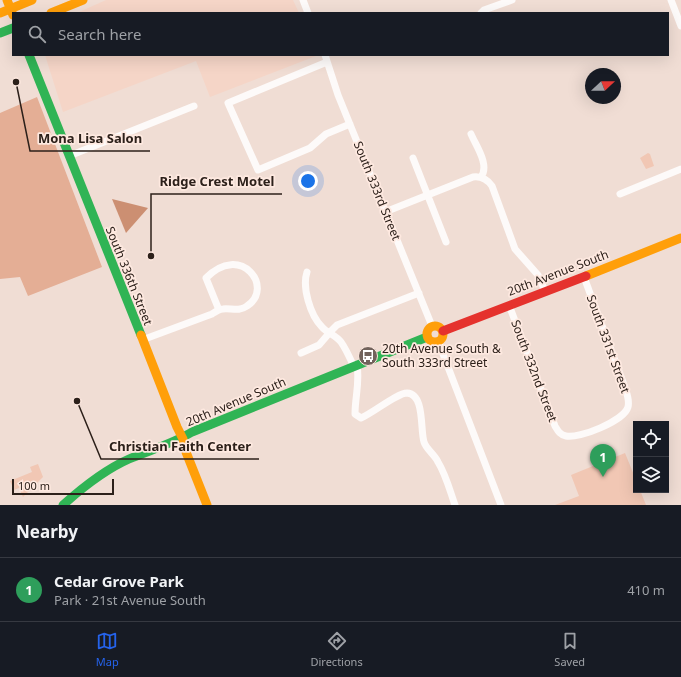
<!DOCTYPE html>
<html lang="en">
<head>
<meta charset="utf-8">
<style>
  :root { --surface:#171b24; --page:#242831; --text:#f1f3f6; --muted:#9ea1a6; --line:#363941; --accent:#2563eb }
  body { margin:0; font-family:"Noto Sans",sans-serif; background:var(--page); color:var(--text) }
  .controls { position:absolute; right:12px; bottom:12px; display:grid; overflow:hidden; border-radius:0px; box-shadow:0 4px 16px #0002 }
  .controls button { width:36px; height:36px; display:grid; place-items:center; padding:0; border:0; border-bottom:1px solid var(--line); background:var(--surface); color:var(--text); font:20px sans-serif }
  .compass { position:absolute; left:585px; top:68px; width:36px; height:36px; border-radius:50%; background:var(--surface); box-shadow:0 4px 16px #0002; rotate:68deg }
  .scale { position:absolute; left:12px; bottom:10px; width:102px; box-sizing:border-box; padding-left:4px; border:2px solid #2c201a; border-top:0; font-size:11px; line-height:14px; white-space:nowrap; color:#2c201a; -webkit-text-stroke:3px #fee9e0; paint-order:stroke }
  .you { position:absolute; left:308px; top:181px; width:14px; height:14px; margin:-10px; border:3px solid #fff; border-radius:50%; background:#1a73e8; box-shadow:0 0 0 6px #1a73e833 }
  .badge { display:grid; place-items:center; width:26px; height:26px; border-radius:50%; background:var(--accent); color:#fff; font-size:13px; font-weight:700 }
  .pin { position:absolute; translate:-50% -33px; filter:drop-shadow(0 1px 2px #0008) }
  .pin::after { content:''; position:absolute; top:21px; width:14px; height:12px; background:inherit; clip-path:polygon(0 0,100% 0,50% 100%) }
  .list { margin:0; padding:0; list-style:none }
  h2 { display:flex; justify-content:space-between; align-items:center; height:52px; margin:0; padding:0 16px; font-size:17px }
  h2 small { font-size:13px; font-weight:400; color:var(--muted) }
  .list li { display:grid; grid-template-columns:26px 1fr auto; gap:12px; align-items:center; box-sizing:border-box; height:64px; padding:0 16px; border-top:1px solid var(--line) }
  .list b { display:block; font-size:15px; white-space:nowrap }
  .list p { margin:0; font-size:13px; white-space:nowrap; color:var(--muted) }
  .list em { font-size:13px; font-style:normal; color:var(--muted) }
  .icon { flex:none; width:22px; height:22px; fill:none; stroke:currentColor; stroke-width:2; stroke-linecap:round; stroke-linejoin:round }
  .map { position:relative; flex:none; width:681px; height:505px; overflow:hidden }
  .search { position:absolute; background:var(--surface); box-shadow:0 4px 16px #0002; left:12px; right:12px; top:12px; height:44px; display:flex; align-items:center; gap:10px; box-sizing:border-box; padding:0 14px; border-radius:0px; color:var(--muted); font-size:15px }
  .sheet { height:116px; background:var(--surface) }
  nav { display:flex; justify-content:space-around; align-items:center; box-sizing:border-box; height:56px; border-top:1px solid var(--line); background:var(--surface); font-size:11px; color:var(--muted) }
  nav a { display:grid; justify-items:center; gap:2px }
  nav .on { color:var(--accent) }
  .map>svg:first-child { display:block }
  .built { fill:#f5d5c7 }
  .green { fill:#f1c7b4 }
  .forest { fill:#e4ae95 }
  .water { fill:#cc8f72 }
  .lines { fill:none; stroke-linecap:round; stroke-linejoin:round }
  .street { stroke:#fdfaf9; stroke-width:7 }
  .fast { stroke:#30b455; stroke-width:9 }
  .slow { stroke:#ff9f0a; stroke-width:9 }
  .jam { stroke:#e5322d; stroke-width:9 }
  .labels { text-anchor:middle; stroke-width:3.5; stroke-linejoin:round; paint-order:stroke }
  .street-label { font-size:12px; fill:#2c201a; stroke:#fee9e0 }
  .poi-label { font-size:12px; fill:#2c201a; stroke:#fee9e0; text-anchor:start }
  .leader { fill:none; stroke:#2c201a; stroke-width:1.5 }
  .callout-dot { fill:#2c201a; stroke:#fee9e0; stroke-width:1.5 }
  .callout-label { font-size:13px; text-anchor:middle; font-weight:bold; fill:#2c201a; stroke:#fee9e0; stroke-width:3.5; stroke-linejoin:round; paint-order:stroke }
</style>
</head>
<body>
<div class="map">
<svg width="681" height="505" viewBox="0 0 681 505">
  <rect width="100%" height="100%" fill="#f0ddd4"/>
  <path class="built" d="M106,0H293L299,13H77Z
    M45,55H315L316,56L210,97L196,61L63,112Z"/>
  <path class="green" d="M648,153L650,154L654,166L646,169L640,158Z
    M625,453L636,480V490H640L646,505H555L579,496L571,475Z
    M38,464L43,477L23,497L19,488L14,490L10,481L32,472L30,467Z"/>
  <path class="forest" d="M37,97L102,267L28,296L20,277L0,279V113Z"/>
  <path class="water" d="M112,199L148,208L126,233Z"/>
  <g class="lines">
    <path class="street" d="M303,0L308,13
      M671,0L681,26
      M481,13L484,10L512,0
      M325,55L338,95L432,326
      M327,62L228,103L258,170L310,148L326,134L350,124
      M471,134C476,146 490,165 481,177
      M69,156L194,106
      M413,158L446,242
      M620,194L681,169
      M385,212L473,177C481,176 487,179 492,186L515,249L538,275L545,291
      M307,272C302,287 310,315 322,327C327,333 336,335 341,342C346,349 350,358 354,367
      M509,305L555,426C558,431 560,435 566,436C579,439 624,421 628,407C630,399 626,392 624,385L584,277
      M142,340L212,314C215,312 219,309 223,309C231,308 239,312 247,306C275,288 241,242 206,278L219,310
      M438,341L501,505
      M301,353L319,345L331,331L337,325L419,293
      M357,365C360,382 355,397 355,414L361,418C373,413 397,393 407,393C425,394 420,430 424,442C426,449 435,455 438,462C446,475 450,491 455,505"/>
    <path class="fast" d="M0,33L13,28
      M29,55L141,335
      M63,505C83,487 104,470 129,459C150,450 172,444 192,432L427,337"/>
    <path class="slow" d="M7,0L13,15
      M0,13L32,0
      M51,13L83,0
      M586,276L681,238
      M427 334a8 8 0 1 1 16 0a8 8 0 1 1-16 0Z
      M141,335L177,427L183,439L186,452L207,505"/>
    <path class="jam" d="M443,331L586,276"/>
  </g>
  <defs>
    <symbol id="bus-disc" viewBox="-11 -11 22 22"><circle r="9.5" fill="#71625b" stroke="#fee9e0"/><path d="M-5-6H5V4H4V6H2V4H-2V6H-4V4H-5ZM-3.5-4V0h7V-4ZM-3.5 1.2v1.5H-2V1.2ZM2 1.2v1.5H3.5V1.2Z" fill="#fff"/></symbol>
  </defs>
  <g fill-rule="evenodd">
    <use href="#bus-disc" x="357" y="345" width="22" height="22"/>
  </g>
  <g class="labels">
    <g class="street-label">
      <text transform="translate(377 191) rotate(68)" y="4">South 333rd Street</text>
      <text transform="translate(558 273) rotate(-21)" y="4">20th Avenue South</text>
      <text transform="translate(129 276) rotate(68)" y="4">South 336th Street</text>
      <text transform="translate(608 344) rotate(70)" y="4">South 331st Street</text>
      <text transform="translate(534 371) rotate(69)" y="4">South 332nd Street</text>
      <text transform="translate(236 402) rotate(-23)" y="4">20th Avenue South</text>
    </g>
    <g class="poi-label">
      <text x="382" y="353">20th Avenue South &amp;<tspan x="382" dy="14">South 333rd Street</tspan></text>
    </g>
  </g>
  <path class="leader" d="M16 82L30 151H150M151 256L151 194H282M77 401L101 459H259"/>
  <g class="callout-dot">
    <circle cx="16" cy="82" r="4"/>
    <circle cx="151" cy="256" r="4"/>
    <circle cx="77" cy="401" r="4"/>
  </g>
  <g class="callout-label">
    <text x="90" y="143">Mona Lisa Salon</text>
    <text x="217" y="186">Ridge Crest Motel</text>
    <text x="180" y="451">Christian Faith Center</text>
  </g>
</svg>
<div class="controls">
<button><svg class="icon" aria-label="locate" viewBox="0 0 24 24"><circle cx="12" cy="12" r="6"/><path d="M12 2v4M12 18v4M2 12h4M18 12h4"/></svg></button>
<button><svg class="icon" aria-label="layers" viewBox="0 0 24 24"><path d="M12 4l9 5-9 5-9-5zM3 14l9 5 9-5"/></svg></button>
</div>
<svg class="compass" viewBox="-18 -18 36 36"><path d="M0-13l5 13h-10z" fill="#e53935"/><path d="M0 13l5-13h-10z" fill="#9ea1a6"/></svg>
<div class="scale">100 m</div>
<div class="you"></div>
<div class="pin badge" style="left:603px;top:477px;background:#2e9e5b">1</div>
<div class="search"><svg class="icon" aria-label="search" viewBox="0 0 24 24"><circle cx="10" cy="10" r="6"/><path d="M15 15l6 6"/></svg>Search here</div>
</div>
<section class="sheet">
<h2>Nearby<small></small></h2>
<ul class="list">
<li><span class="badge" style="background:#2e9e5b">1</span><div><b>Cedar Grove Park</b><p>Park · 21st Avenue South</p></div><em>410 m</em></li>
</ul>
</section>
<nav>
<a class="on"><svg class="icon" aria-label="map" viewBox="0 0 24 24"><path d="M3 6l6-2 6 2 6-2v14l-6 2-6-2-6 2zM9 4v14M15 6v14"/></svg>Map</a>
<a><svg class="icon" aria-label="directions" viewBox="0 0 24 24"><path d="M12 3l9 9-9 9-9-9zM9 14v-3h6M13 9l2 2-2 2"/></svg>Directions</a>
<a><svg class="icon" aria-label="saved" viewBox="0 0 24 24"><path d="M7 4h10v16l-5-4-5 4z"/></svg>Saved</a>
</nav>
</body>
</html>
